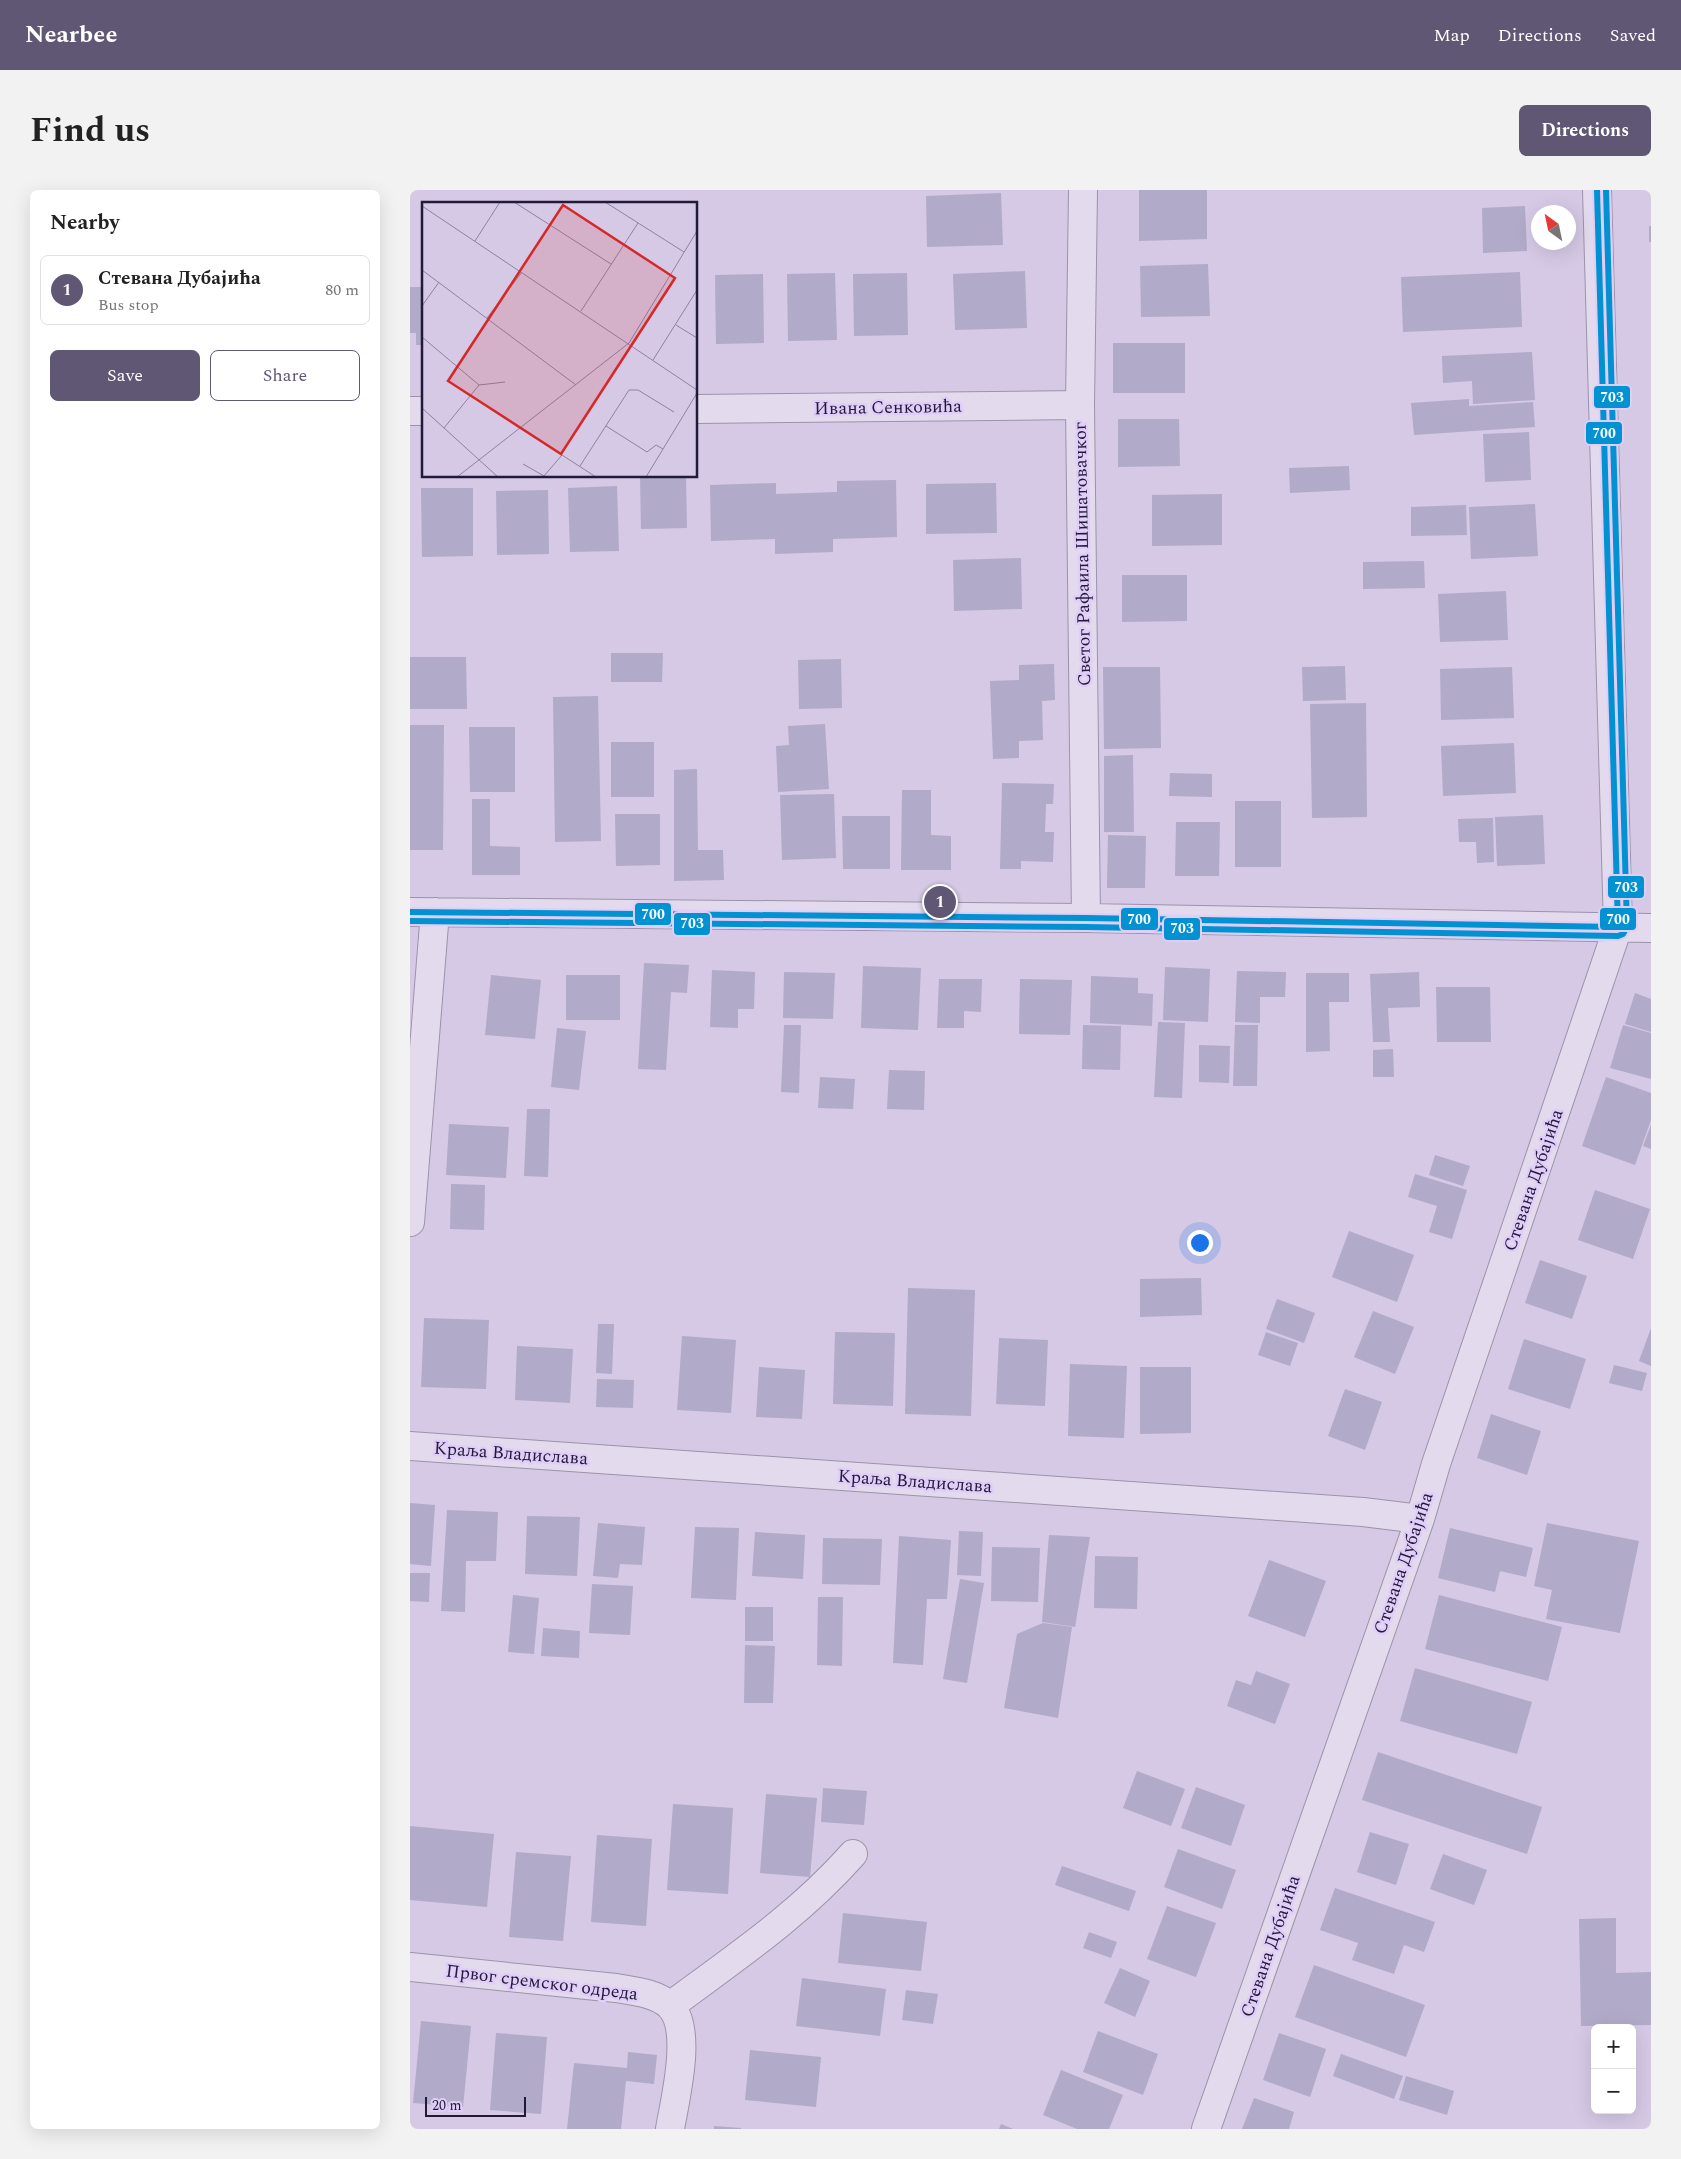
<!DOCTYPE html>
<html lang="en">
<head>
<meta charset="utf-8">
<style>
  :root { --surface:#fff; --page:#f2f2f2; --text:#222; --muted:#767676; --line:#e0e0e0; --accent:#605775 }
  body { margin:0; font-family:Spectral,serif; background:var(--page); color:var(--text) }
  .controls { position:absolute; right:15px; bottom:15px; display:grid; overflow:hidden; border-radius:8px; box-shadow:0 5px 20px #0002 }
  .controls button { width:45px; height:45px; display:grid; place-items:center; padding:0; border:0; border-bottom:1px solid var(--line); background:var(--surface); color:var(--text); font:25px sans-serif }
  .compass { position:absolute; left:1121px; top:15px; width:45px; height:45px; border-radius:50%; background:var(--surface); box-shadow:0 5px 20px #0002; rotate:327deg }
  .scale { position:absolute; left:15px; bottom:12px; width:101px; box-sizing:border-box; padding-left:5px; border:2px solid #211a39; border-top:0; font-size:14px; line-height:18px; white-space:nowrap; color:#211a39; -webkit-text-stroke:4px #e0cdf8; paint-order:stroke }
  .you { position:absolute; left:789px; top:1052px; width:18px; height:18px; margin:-12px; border:4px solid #fff; border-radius:50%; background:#1a73e8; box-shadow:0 0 0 8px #1a73e833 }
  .badge { display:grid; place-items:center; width:32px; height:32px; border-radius:50%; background:var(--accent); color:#fff; font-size:16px; font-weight:700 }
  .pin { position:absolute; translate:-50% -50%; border:2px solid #fff; box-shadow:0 1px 5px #0006 }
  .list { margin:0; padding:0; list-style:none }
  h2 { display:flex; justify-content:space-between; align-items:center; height:65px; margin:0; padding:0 20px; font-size:21px }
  h2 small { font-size:16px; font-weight:400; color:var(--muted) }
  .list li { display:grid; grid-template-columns:32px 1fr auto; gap:15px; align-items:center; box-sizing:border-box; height:70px; margin:0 10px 10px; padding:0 10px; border:1px solid var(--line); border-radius:8px }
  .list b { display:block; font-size:19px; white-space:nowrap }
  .list p { margin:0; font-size:16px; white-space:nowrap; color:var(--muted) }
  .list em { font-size:16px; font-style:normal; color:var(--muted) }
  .actions { display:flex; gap:10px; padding:15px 20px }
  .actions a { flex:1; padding:11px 0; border:1px solid var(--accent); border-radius:8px; text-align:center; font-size:18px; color:var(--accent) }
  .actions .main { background:var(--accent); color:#fff }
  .map { position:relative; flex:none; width:1241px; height:1939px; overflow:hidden; border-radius:8px }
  header { display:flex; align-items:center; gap:30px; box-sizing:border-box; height:70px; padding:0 25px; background:var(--accent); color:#fff }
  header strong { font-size:24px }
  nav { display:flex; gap:28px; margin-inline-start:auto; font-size:18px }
  .intro { display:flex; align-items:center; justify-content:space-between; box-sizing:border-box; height:120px; padding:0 30px }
  h1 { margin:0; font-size:35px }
  .button { padding:12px 22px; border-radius:8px; background:var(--accent); color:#fff; font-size:18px; font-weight:700 }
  main { display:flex; gap:30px; padding:0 30px }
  aside { flex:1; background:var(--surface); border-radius:8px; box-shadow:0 5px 20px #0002 }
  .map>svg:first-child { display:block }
  .building { fill:#b1aac9 }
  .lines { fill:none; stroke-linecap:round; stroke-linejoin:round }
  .minor-casing { stroke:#9b93aa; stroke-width:30 }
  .minor { stroke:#e3dbed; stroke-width:28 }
  .bus-1-casing { stroke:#e0cdf8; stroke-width:10 }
  .bus-2-casing { stroke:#e0cdf8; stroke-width:10 }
  .bus-1 { stroke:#0292d2; stroke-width:6 }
  .bus-2 { stroke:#0292d2; stroke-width:6 }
  .labels { text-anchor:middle; stroke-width:5; stroke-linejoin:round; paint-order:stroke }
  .street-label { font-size:18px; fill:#211a39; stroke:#e0cdf8 }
  .inset-road { fill:none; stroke:#8d83a0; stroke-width:1 }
  .view { fill:#d62828; fill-opacity:0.15; stroke:#d62828; stroke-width:2.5 }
  .inset-edge { fill:none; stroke:#211a39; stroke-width:2.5 }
  .line-badge { stroke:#e0cdf8; stroke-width:2 }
  .badge-label { font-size:14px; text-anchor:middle; font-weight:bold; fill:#fff }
</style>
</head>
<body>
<header>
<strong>Nearbee</strong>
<nav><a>Map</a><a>Directions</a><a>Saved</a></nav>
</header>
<div class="intro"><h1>Find us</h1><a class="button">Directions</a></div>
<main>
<aside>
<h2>Nearby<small></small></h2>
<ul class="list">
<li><span class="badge">1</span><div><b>Стевана Дубајића</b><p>Bus stop</p></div><em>80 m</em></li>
</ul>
<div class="actions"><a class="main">Save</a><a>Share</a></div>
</aside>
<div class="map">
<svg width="1241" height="1939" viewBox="0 0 1241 1939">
  <rect width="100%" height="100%" fill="#d5c9e5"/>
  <path class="building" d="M729,0H797V49L729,51Z
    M591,3L593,55L517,57L516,6Z
    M1115,16L1117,61L1073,63L1072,18Z
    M1239,36H1241V52H1239Z
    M798,74L800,126L731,127L730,76Z
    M615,81L617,138L545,140L543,84Z
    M1110,82L1112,137L993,142L991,87Z
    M425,83L427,150L378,151L377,84Z
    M497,83L498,145L444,146L443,84Z
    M353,84L354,153L306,154L305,85Z
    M0,97H14V155H6V143H0Z
    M703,153H775V203H703Z
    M1122,162L1125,210L1063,214L1062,191L1033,193L1032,166Z
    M1059,209V216L1123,212L1125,237L1004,245L1001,213Z
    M708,229H769L770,276L708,277Z
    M1119,242L1121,290L1075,292L1073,244Z
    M939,276L940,300L880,303L879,278Z
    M230,286H276L277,338L231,339Z
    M486,290L487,347L423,349V362L365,364V349L301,351L300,295L366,293V304L427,302V291Z
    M586,293L587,343L516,344V294Z
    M207,296L209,361L160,362L158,298Z
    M11,298H63V366L12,367Z
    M138,300L139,364L87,365L86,301Z
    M812,304V355L742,356V305Z
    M1125,314L1128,366L1061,369L1059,317Z
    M1056,315L1057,345L1001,346V317Z
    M611,368L612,419L544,421L543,370Z
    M1014,371L1015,398L953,399V372Z
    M712,385H777V431L712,432Z
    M1096,401L1098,450L1030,452L1028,404Z
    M201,463H253L252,492H201Z
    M0,467H56L57,519H0Z
    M431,469L432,518L389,519L388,470Z
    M644,474L645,510L632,511L633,550L609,551V568L583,569L580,491L609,490V475Z
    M935,476L936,510L893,511L892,477Z
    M693,477H750L751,558L694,559Z
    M1102,477L1104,528L1031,530L1030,479Z
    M188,506L191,651L145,652L143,507Z
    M956,513L957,627L902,628L900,514Z
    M415,534L419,599L368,602L366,556L379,555L378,536Z
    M0,535H34L33,660H0Z
    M59,537H105V602H60Z
    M201,552H244V607H201Z
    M1104,553L1106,603L1033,606L1031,556Z
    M723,565L724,642H694V566Z
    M287,579L288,660H313L314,690L264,691V580Z
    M760,583L802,584V607L759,606Z
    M592,593L644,594L643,614H636L635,642H644L643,672L611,671V679H590Z
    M492,600H521V645L541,646V680H491Z
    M424,604L426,668L372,670L370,605Z
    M62,609H80V656L110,657V685H62Z
    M825,611H871V677H825Z
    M205,624H250V675L206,676Z
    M1133,625L1135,674L1087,676L1085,627Z
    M432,626H480V679H433Z
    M1083,628L1084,672L1067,673L1066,652H1049L1048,629Z
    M766,632H810L809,686H765Z
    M698,645L736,646L735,698H697Z
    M234,773L279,775L277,803L261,802L256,880L228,879Z
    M453,776L511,778L508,840L451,838Z
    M755,777L800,779L798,832L753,830Z
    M302,780L345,782L344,819H328V838L300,837Z
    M827,781L876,782L875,807H850V833L825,832Z
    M374,782L425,783L423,829L373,828Z
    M1009,782L1010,817L978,818L980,852H963L960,784Z
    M896,783H939V812H919L920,861L896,862Z
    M81,785L131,790L125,849L75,845Z
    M156,785H210V830H156Z
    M681,786L728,788V803L743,804L742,836L680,833Z
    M529,789H572L571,822L554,821V838H527Z
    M610,789L662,790L660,845L609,844Z
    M1026,797H1080L1081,852H1027Z
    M1225,803L1241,809V842L1215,834Z
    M748,832L775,833L772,908L744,907Z
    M374,835H391L389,903L371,902Z
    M673,835L711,836L710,880L672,879Z
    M825,835H848L847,896H823Z
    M1213,835L1241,843V889L1200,878Z
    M147,838L176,841L169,900L141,897Z
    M789,855L820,856L819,893L789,892Z
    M983,859L984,887H963V860Z
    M479,880L515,881L514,920L477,919Z
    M410,887L445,889L443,919L408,918Z
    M1196,887L1241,903V930L1225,975L1172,956Z
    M117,919H140L138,987L114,986Z
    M39,934L99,937L96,988L36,985Z
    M1241,935V959L1233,956Z
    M1025,965L1060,976L1053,996L1019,985Z
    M1005,984L1057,1000L1042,1049L1019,1042L1027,1016L998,1007Z
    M41,994L75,995L74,1040L40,1039Z
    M1185,1000L1240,1019L1223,1069L1168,1050Z
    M939,1041L1004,1065L987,1112L922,1087Z
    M1130,1070L1177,1086L1162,1129L1115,1113Z
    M791,1088L792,1125L730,1127V1089Z
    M498,1098L565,1100L561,1226L495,1224Z
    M867,1109L905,1123L894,1153L856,1139Z
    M963,1121L1004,1137L985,1184L944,1167Z
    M14,1128L79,1130L76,1199L11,1197Z
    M188,1134H204L202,1184L186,1183Z
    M1241,1138V1176L1229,1171Z
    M425,1142L485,1143L483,1216L423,1214Z
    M856,1142L888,1153L880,1176L848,1165Z
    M272,1146L326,1150L321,1223L267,1220Z
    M589,1148L638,1150L635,1216L586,1214Z
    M1114,1149L1176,1169L1160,1219L1098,1199Z
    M107,1156L163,1159L160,1213L105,1210Z
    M660,1174L717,1176L714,1248L658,1246Z
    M1204,1175L1237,1183L1232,1201L1199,1193Z
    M349,1177L395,1180L392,1229L346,1227Z
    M730,1177H781V1243L730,1244Z
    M187,1189L224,1190L223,1218L186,1217Z
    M935,1199L972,1212L955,1260L918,1246Z
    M1081,1224L1131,1241L1117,1285L1067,1268Z
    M0,1313L25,1315L21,1376L0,1374Z
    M37,1320L88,1322L86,1371H56L55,1422L31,1421Z
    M117,1326L170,1327L167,1386L115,1384Z
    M188,1333L235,1337L232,1375L210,1374L208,1388L183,1386Z
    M1137,1333L1229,1351L1210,1443L1136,1429L1142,1400L1124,1396Z
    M285,1337L329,1338L326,1410L281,1408Z
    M1040,1338L1123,1358L1116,1387L1090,1381L1085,1402L1028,1388Z
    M549,1341L573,1342L571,1386L547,1385Z
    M345,1342L395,1345L393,1389L342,1386Z
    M639,1345L680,1347L665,1437L632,1432Z
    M489,1346L541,1350L537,1409H517L513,1475L483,1473Z
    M413,1348L472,1349L470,1395L412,1394Z
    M582,1357L630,1358L628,1412L581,1411Z
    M685,1366L728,1367L727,1419L684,1418Z
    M859,1370L916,1391L895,1447L838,1426Z
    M0,1383H20L19,1412L0,1411Z
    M550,1389L574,1393L557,1493L533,1489Z
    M182,1394L223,1396L220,1445L179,1443Z
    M103,1405L129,1408L124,1464L98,1462Z
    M1029,1405L1152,1437L1138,1491L1015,1459Z
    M408,1407H433L432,1476L407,1475Z
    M335,1417H363V1451H335Z
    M633,1433L662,1437L648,1528L594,1518L607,1444Z
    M133,1438L170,1441L169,1468L131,1466Z
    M335,1455L365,1456L363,1513H334Z
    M1005,1478L1122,1512L1107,1564L990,1531Z
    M846,1481L880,1494L865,1534L817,1516L826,1490L841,1495Z
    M968,1562L1132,1617L1117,1664L952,1610Z
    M727,1581L775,1599L761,1636L713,1618Z
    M786,1597L835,1615L821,1656L771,1638Z
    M413,1598L457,1601L454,1635L411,1632Z
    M356,1604L407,1608L400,1687L350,1683Z
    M263,1614L323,1618L318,1704L257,1700Z
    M0,1636L84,1644L77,1717L0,1710Z
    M960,1642L999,1654L986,1695L947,1682Z
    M187,1645L242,1649L236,1736L181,1732Z
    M768,1659L826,1680L812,1719L754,1697Z
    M106,1662L161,1666L153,1751L99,1747Z
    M1033,1664L1077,1680L1064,1715L1020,1699Z
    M652,1676L726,1701L719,1721L645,1695Z
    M925,1698L1025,1732L1014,1762L994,1755L984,1784L942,1770L948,1753L910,1740Z
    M757,1716L806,1733L786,1787L737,1769Z
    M433,1723L517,1732L511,1781L428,1773Z
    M1206,1728V1783L1241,1782V1835L1171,1836L1169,1729Z
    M679,1742L707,1752L701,1768L673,1758Z
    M904,1775L1015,1815L996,1867L885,1827Z
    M710,1778L740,1791L725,1827L694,1813Z
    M392,1788L476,1799L470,1846L386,1836Z
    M496,1800L528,1804L523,1834L492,1830Z
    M11,1831L61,1836L53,1917L3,1913Z
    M688,1841L748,1864L733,1905L673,1882Z
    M86,1843L137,1847L131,1924L80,1920Z
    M869,1843L916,1859L900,1907L853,1890Z
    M340,1860L411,1867L406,1917L335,1910Z
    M218,1862L247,1865L244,1894L216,1891L211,1939H157L164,1873L217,1878Z
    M931,1864L993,1886L984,1909L923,1886Z
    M651,1880L713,1905L699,1939H667L633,1925Z
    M996,1886L1044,1901L1037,1925L989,1910Z
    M844,1908L884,1922L879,1939H832Z
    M591,1934L603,1939H589Z
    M304,1936L331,1938V1939H304Z"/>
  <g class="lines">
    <defs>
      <path id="minor" d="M673,0L670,215L676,728
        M286,219L670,215
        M0,221H14
        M0,722L676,728L1241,738
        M0,1032L25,722
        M0,1256L953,1322L1010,1329
        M0,1777L206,1798C223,1801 247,1803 260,1816C283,1839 265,1909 260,1939
        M260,1816C326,1767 388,1726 443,1664
        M796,1939L1010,1329L1026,1274L1208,737L1187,0"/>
    </defs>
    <use href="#minor" class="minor-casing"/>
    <use href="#minor" class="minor"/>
    <defs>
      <path id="bus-1" d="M0,722L676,728L1208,737L1187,0"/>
      <path id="bus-2" d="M0,731L676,737L1208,746L1213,744L1217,737L1196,0"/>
    </defs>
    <use href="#bus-1" class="bus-1-casing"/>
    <use href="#bus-2" class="bus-2-casing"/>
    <use href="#bus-1" class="bus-1"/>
    <use href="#bus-2" class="bus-2"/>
  </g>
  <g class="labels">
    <g class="street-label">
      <text transform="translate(478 217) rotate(-1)" y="6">Ивана Сенковића</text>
      <text transform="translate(672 364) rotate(-91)" y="6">Светог Рафаила Шишатовачког</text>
      <text transform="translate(1123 990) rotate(-71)" y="6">Стевана Дубајића</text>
      <text transform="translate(101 1263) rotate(4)" y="6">Краља Владислава</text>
      <text transform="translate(505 1291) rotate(4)" y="6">Краља Владислава</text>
      <text transform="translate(993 1373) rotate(-71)" y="6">Стевана Дубајића</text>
      <text transform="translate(860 1756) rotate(-71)" y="6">Стевана Дубајића</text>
      <text transform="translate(132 1792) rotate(7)" y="6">Првог сремског одреда</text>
    </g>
  </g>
  <g transform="translate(12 12)">
    <rect width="275" height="275" fill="#d5c9e5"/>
    <path class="inset-road" d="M92,0L189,62M183,0L262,50M0,4L275,188M53,39L78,0M0,68L154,183M0,104L17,80M159,109L216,21M65,116L100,70M254,123L275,136M0,135L57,183L22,226M231,158L275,88M57,183L83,180M0,206L76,275M184,224L225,250L234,243L241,247M101,262L122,274L140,253L174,275M158,264L207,188H216L252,210M35,275L207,141L275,29M224,275L275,191"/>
    <path class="view" d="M141,3L253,76L139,252L26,179Z"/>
    <rect width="275" height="275" class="inset-edge"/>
  </g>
  <g class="line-badge">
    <rect x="1183" y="195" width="38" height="24" rx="5" fill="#0292d2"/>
    <rect x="1175" y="231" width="38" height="24" rx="5" fill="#0292d2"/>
    <rect x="1197" y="685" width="38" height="24" rx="5" fill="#0292d2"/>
    <rect x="224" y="712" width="38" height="24" rx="5" fill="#0292d2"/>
    <rect x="710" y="717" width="39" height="24" rx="5" fill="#0292d2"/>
    <rect x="1189" y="717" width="38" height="24" rx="5" fill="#0292d2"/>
    <rect x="263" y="722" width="38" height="24" rx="5" fill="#0292d2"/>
    <rect x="753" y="727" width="38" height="24" rx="5" fill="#0292d2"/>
  </g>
  <g class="badge-label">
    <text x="1202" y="212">703</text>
    <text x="1194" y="248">700</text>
    <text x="1216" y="702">703</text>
    <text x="243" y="729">700</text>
    <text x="729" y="734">700</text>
    <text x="1208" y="734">700</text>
    <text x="282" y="738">703</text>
    <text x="772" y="743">703</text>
  </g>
</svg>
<div class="controls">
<button>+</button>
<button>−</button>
</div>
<svg class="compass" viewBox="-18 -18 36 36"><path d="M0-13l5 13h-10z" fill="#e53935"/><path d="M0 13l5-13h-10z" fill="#767676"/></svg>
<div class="scale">20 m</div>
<div class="you"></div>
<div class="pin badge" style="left:530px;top:712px">1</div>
</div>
</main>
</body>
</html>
